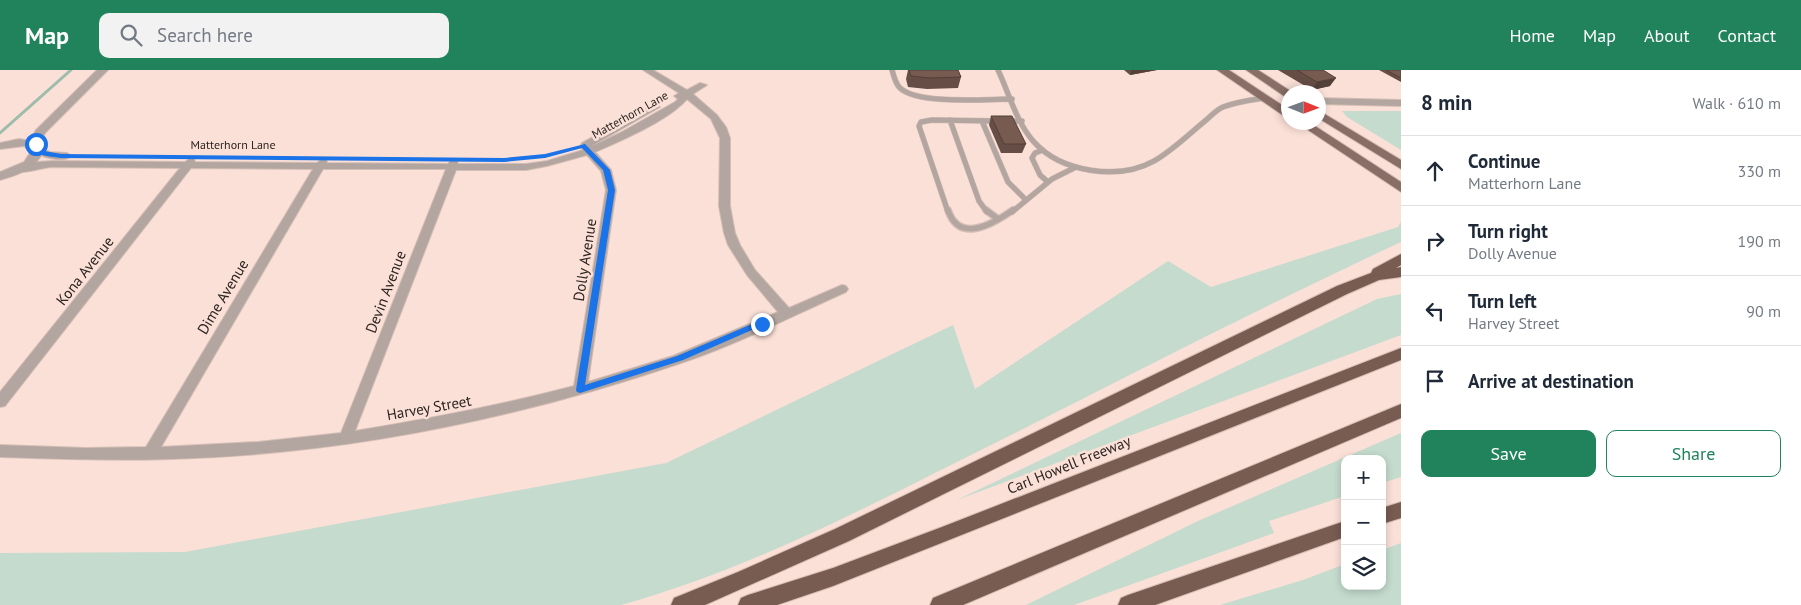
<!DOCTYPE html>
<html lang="en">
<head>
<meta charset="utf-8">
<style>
  :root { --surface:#fff; --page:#f2f2f3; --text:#1f2937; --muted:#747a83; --line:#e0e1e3; --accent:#21835b }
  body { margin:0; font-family:"PT Sans",sans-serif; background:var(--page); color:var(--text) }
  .controls { position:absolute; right:15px; bottom:15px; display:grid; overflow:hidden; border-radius:10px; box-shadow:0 2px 8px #0003 }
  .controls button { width:45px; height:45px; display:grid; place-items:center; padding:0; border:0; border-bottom:1px solid var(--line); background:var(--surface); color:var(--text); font:25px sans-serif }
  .compass { position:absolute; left:1281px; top:15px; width:45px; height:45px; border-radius:50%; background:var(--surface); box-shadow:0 2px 8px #0003; rotate:91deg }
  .stop { position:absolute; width:15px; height:15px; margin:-11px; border:4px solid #1a73e8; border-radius:50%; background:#fff }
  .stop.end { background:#1a73e8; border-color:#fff; box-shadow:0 1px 5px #0008 }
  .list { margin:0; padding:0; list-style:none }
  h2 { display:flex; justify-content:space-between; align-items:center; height:65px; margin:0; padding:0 20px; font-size:21px }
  h2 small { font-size:16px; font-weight:400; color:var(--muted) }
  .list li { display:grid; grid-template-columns:32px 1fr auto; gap:15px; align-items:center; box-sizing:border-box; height:70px; padding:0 20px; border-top:1px solid var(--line) }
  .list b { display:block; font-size:19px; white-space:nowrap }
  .list p { margin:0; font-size:16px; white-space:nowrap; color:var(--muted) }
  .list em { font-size:16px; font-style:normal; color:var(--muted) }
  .actions { display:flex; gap:10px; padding:15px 20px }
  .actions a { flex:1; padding:11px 0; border:1px solid var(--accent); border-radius:10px; text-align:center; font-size:18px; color:var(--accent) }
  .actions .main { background:var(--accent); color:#fff }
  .icon { flex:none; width:28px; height:28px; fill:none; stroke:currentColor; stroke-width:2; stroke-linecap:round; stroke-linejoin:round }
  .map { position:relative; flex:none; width:1401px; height:535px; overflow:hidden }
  header { display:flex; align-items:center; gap:30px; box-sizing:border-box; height:70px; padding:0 25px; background:var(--accent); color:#fff }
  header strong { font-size:24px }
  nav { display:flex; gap:28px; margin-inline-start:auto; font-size:18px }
  .search { width:350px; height:45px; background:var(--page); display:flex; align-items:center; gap:12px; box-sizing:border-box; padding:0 18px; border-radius:10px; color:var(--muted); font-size:19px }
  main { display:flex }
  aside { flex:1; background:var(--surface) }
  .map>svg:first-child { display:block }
  .green { fill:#c4dbce }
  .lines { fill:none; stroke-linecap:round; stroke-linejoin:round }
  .stream { stroke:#9dbcab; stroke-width:3 }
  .service-far1-casing { stroke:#d5beb6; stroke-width:6 }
  .service-casing { stroke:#d5beb6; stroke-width:8 }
  .minor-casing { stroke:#d5beb6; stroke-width:2 }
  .tertiary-casing { stroke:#d5beb6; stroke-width:2 }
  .primary-casing { stroke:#d5beb6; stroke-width:2 }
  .motorway-casing { stroke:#d5beb6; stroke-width:2 }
  .service-far1 { stroke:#b3a5a0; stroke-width:5 }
  .service { stroke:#b3a5a0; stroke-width:5.5 }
  .minor { fill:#b3a5a0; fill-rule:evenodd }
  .tertiary { fill:#b3a5a0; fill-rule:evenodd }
  .primary { fill:#886e66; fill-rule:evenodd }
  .motorway { fill:#785b51; fill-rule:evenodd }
  .wall { fill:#664e46 }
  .shaded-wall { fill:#534039 }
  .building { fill:#775b51; stroke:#534039 }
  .route { fill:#1a73e8 }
  .labels { text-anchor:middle; stroke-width:5; stroke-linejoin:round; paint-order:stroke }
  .far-street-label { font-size:12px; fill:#2d2421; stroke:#fae0d7 }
  .street-label { font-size:15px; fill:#2d2421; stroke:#fae0d7 }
</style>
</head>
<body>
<header>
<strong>Map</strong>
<div class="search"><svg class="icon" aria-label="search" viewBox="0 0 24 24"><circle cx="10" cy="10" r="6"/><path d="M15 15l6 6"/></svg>Search here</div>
<nav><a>Home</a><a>Map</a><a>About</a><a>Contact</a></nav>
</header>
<main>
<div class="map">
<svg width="1401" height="535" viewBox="0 0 1401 535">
  <rect width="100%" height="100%" fill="#fae0d7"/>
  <path class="green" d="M1342,41H1401V80L1347,47Z
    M1401,152V172C1252,241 1106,318 959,391C849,446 740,502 621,535H0V483L185,482L666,393L953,255L975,319L1168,191L1211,217L1398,157Z
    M1401,224V265L957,430L1377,229Z
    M1401,363V407L1382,413V389H1345V426L1269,451L1274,463L1074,535H1026L1198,451Z
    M1401,473V535H1220L1303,510L1345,494V516H1382V480Z"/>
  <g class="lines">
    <path class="stream" d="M0,63L71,0"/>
    <defs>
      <path id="service-far1" d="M892,0C894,6 895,13 900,18C918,35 987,29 1012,29
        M998,0C1009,23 1016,52 1034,72C1061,102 1118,111 1154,91C1172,81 1189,64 1205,51C1211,46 1216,40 1223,37C1236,32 1250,30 1264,28
        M950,50L979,131L987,142
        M982,51L1008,112L1026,130
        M1006,51H1022
        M1043,80L1035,83L1032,88L1040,105L1048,112
        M948,142L919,56L921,52L932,50L996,51
        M1012,142L1052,109L1076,97"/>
      <path id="service" d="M948,140C959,174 993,154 1013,140
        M986,140L998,149"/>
      <path id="minor" d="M643,0H653L687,20L700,13L707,15L693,24L717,45L726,57L730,68V136L735,163L740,175L755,200L789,238L842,215L846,216L848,219L846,222C792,246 738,274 681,293C517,349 345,384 171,389C114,391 57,389 0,387V375L86,378L146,377L313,99L191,98L5,336L0,337V322L180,98L52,97C40,98 25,104 13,102V98L37,92L52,91L185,92L191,88L194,89L195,92L317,93L323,88L326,89L327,93L448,94L451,90H457L458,94H526L547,91L583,80L580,77L582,73L652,35H658L660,37L590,77L620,63L675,32L678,29L674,26L679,23ZM687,29L711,49L720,68L719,136L724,163L728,175L747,205L778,242L673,286L588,312L616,120L611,100L595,82C619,72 671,49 687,29ZM587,85L601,101L606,120L574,316C502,335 429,349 355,361L456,100H526L547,96ZM323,99H446L341,363L258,372L161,377Z
        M38,77L50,82L67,83L72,86C63,93 41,88 33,80Z"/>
      <path id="tertiary" d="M97,0H108L45,63L42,70L44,80C36,99 18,105 0,110V102L24,92L32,80L24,76L0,79V73L19,69L30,71L36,60Z
        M1318,28L1401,30V36L1318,34Z"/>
      <path id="primary" d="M1217,0H1229L1288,39V47L1284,46Z
        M1246,0H1258L1292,22H1288V27L1284,26Z
        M1318,40L1401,90V99L1318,48Z
        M1296,52H1309L1401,112V122Z"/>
      <path id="motorway" d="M1401,184V195L1396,198L1401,197V207L1379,210L1347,224L849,471L705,535H671L674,528L738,502L835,459L1337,216L1371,203L1373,199Z
        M1401,278V290L833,516L777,535H738L741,528L748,525L833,498L942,457Z
        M1401,334V348L963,535H930L933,528Z
        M1401,432V448L1382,454V438Z
        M1345,451V467L1155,535H1118L1121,528L1128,525Z"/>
    </defs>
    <use href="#service-far1" class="service-far1-casing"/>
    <use href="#service" class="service-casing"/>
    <use href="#minor" class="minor-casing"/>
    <use href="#tertiary" class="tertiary-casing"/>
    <use href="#primary" class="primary-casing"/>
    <use href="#motorway" class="motorway-casing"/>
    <use href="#service-far1" class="service-far1"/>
    <use href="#service" class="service"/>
    <use href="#minor" class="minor"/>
    <use href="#tertiary" class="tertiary"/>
    <use href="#primary" class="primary"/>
    <use href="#motorway" class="motorway"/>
  </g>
  <path class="wall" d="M908,0H958L961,7L958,18L927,19L908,17L906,9Z
    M1124,0H1157L1130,5Z
    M1278,0H1323L1330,16L1312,20Z
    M1379,0H1401V12Z
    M991,46L1026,74L1022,83H1001L989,55Z"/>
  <path class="shaded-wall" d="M1132,0H1157L1130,5Z
    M1336,8L1330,16L1312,20L1317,12Z"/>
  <path class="building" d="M909,0H958L961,7L930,8L911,6Z
    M1297,0H1323L1336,8L1317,12Z
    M1386,0H1401V8Z
    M991,46H1012L1026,74H1004Z"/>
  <path class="route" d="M36,72L44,81L61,84L504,88L545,84L585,74L610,100L615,120L585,315L677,286L759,251H762L766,254L683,290L580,323L577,322L576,320L608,120L603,100L582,78L545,88L504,92L61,88C48,86 37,87 32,74Z"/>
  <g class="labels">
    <g class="far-street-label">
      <text transform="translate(630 45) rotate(-29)" y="4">Matterhorn Lane</text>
      <text x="233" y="79">Matterhorn Lane</text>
    </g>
    <g class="street-label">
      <text transform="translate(585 190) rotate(-81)" y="5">Dolly Avenue</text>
      <text transform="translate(85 201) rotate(-52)" y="5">Kona Avenue</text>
      <text transform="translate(386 222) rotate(-69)" y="5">Devin Avenue</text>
      <text transform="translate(223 227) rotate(-59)" y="5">Dime Avenue</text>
      <text transform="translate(429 338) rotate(-10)" y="5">Harvey Street</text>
      <text transform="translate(1069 395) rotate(-22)" y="5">Carl Howell Freeway</text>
    </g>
  </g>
</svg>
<div class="controls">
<button>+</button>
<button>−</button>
<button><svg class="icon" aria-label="layers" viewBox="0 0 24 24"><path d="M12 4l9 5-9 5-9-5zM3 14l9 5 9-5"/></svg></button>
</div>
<svg class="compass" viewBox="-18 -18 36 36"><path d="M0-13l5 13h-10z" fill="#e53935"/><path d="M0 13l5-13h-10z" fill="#747a83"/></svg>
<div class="stop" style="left:36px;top:74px"></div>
<div class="stop end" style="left:762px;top:254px"></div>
</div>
<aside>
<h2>8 min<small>Walk · 610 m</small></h2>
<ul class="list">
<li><svg class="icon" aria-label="ahead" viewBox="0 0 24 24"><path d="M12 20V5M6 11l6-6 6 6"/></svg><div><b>Continue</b><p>Matterhorn Lane</p></div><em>330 m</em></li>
<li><svg class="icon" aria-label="right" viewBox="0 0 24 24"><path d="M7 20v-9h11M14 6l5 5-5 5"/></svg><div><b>Turn right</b><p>Dolly Avenue</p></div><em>190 m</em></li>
<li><svg class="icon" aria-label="left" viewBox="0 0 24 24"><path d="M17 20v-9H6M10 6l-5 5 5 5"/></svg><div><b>Turn left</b><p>Harvey Street</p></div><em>90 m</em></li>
<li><svg class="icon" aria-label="arrive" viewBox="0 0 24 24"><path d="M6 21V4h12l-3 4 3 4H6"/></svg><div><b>Arrive at destination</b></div></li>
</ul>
<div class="actions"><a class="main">Save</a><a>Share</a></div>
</aside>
</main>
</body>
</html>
